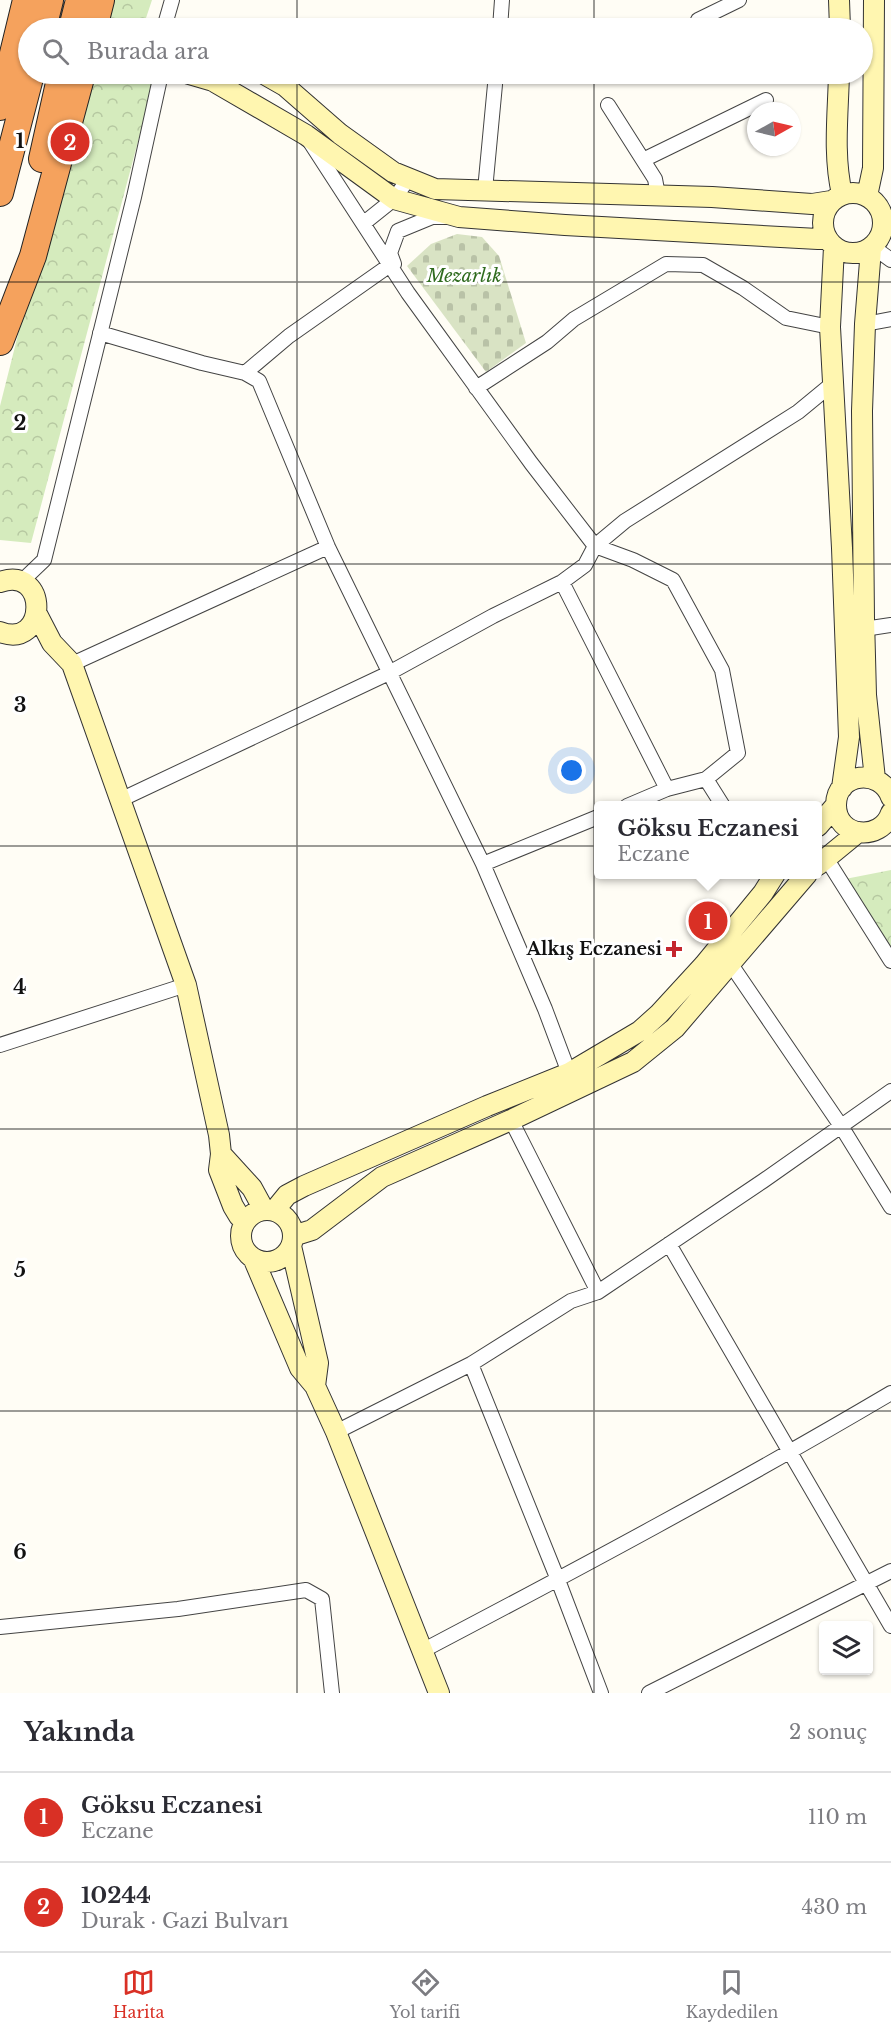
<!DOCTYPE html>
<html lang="tr">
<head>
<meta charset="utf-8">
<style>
  :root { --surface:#fff; --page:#f2f2f3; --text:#2b2b33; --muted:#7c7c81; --line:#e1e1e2; --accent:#d93025 }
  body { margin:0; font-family:"Libre Baskerville",serif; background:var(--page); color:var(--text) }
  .controls { position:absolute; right:18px; bottom:18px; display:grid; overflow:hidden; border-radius:6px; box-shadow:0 2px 4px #0004 }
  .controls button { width:54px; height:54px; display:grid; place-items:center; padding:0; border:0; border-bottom:2px solid var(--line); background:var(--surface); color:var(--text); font:30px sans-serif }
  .compass { position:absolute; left:747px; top:102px; width:54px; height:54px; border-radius:50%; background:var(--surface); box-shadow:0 2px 4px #0004; rotate:82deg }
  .you { position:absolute; left:572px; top:771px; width:21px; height:21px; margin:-15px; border:4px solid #fff; border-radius:50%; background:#1a73e8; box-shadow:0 0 0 9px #1a73e833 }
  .badge { display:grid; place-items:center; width:39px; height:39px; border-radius:50%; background:var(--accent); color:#fff; font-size:20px; font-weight:700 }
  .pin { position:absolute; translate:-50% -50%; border:3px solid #fff; box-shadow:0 2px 6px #0006 }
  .popup { position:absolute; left:594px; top:801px; width:228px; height:78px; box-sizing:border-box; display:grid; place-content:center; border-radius:6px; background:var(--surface); filter:drop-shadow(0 2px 4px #0005); font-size:20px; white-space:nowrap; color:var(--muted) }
  .popup b { font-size:22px; color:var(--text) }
  .popup::after { content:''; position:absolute; left:50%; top:100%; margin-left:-12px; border:12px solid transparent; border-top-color:var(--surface) }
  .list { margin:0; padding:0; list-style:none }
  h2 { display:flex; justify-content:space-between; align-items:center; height:78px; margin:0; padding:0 24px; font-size:26px }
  h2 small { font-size:20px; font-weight:400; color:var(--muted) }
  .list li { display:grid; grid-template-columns:39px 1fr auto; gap:18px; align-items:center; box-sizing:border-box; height:90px; padding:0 24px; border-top:2px solid var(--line) }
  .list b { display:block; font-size:22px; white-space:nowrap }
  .list p { margin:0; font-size:20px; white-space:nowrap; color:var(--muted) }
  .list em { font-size:20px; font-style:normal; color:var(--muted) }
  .icon { flex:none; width:33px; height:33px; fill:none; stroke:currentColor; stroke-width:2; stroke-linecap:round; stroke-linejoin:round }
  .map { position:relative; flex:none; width:891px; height:1693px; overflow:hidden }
  .search { position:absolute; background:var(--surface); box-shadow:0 2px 4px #0004; left:18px; right:18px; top:18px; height:66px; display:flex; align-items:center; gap:15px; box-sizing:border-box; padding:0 21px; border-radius:33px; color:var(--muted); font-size:22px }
  .sheet { height:258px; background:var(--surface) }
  nav { display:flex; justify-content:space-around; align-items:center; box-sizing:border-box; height:84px; border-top:2px solid var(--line); background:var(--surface); font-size:16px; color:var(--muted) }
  nav a { display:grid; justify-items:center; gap:3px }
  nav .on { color:var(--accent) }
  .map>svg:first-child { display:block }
  .cemetery { fill:url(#cemetery-stones) }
  .park { fill:url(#park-crowns) }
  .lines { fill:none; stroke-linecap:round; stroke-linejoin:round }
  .street-casing { stroke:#444; stroke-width:16 }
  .secondary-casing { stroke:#333; stroke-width:22 }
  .highway-casing { stroke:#222; stroke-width:28 }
  .street { stroke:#fff; stroke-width:14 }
  .secondary { stroke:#fff6b0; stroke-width:20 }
  .highway { stroke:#f5a25d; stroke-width:26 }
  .grid { fill:none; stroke:#111; stroke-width:1.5; stroke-opacity:0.55 }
  .poi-dot { fill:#c4262e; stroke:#fff; stroke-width:2 }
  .labels { text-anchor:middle; stroke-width:6; stroke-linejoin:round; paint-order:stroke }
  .park-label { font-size:18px; font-style:italic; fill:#2f6b1f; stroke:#fff }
  .poi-label { font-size:18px; font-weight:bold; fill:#111; stroke:#fff; text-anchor:end }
  .grid-label { font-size:20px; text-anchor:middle; font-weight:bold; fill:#111; stroke:#fff; stroke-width:6; stroke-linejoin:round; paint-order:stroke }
</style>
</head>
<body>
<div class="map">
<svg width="891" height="1693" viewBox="0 0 891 1693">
  <defs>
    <pattern id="cemetery-stones" width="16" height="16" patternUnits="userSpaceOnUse" patternTransform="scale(1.5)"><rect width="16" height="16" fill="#d9e3c4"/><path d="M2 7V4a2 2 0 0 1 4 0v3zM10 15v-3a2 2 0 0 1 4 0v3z" fill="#b9c2a7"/></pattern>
    <pattern id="park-crowns" width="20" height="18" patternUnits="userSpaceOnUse" patternTransform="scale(1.5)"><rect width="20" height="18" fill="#d5ebbd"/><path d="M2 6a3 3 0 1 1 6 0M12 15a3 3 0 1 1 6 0" fill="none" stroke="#b6c8a1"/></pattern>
  </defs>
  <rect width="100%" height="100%" fill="#fffdf5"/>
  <path class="cemetery" d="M457,234L482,237L499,256L526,343L486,372L407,266L431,244Z"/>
  <path class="park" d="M108,0H152L145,21L103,19Z
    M92,74H156L31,543L0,540V406L55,188Z
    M891,870V952L840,880Z"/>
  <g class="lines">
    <defs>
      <path id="street" d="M698,20L739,0
        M164,28L172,0
        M500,28L502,0
        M608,105L655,179L658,195
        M310,142L408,293L531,463L595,546L633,560L673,580L722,670L738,753L706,779
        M643,160L766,100
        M485,190L496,74
        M364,223L394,199L409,178
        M873,247L891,260
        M394,264L390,253L398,231L432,217H445
        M865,324L891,319
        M100,333L202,363L245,373L259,381L328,547L483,864L545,1009L569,1073
        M245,373L289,336L390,265
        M476,388L547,342L574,319L666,264L703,265L743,288L786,318L830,327
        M21,582L44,560L134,197L161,74
        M562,582L667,789
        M864,629L891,625
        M72,664L328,547
        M120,800L389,673L493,616L562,582L585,565L595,546L625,521L798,412L832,384
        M627,806L667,789L706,779L723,806
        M826,858L891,961
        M483,864L598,817
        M730,963L841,1126L891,1207
        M0,1045L186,985
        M511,1120L598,1292
        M669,1244L891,1626
        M471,1364L558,1580L601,1693
        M336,1432L471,1364L571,1301L598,1292L763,1181L891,1091
        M0,1627L178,1609L306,1590L322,1599L332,1693
        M422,1651C580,1568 737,1484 891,1393
        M649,1693L891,1571"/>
      <path id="secondary" d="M839,0L840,28
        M164,28H165
        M189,74L213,81L306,135L394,199L459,217L565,225L818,239L826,238
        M264,74L285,86L340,134L393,172L435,189L712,197L812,204L831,201
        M839,74C838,114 833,155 842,194
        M823 223a30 30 0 1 1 60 0a30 30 0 1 1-60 0Z
        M867,196L873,168L874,0
        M834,247L830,327L842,548L849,737L842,788
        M871,249L865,324L862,411L864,618L866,695L875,779
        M0,582C49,565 48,650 0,632
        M37,614L52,643L72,664L186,985L219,1135L221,1154L219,1170L233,1206L239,1216L245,1221
        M891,797C881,768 836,772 836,805C836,838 881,842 891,813
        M818,826L836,805
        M818,865L857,833
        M221,1154L252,1188L264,1210
        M241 1236a26 26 0 1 1 52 0a26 26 0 1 1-52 0Z
        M274,1211L287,1195L304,1186L487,1106L569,1073L640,1031L659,1014L704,965L763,893L775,874
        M293,1236L312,1230L382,1177L511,1120L633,1062L675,1028L807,874
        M291,1246L318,1363L315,1386
        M254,1260L300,1368L315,1386L336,1432L439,1693"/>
      <path id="highway" d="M43,28L50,0
        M72,28L79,0
        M94,28L101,0
        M0,107L26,0
        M42,159L61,74
        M0,193L31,74
        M0,342L33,256L82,74"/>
    </defs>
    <use href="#street" class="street-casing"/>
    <use href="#secondary" class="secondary-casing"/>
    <use href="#highway" class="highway-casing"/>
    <use href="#street" class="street"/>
    <use href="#secondary" class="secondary"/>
    <use href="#highway" class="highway"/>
  </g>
  <path class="grid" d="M297,0V28M594,0V28M297,74V1693M594,74V1693M0,282H891M0,564H891M0,846H891M0,1129H891M0,1411H891"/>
  <path class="poi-dot" d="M671 940h6v6h6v6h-6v6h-6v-6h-6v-6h6z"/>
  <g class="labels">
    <g class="park-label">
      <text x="464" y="282">Mezarlık</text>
    </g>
    <g class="poi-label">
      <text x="662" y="955">Alkış Eczanesi</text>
    </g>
  </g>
  <g class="grid-label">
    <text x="20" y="148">1</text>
    <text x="20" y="430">2</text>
    <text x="20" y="712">3</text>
    <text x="20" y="994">4</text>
    <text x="20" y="1277">5</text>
    <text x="20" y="1559">6</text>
  </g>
</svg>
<div class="controls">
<button><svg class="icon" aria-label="layers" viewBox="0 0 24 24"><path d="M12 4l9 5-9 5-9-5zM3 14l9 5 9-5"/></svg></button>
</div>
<svg class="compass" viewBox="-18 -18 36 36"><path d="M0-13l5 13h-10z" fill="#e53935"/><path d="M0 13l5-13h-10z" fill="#7c7c81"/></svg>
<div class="you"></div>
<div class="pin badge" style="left:708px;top:921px">1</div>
<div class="popup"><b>Göksu Eczanesi</b>Eczane</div>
<div class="pin badge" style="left:70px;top:142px">2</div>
<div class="search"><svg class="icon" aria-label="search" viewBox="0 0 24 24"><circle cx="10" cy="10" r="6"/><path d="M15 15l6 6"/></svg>Burada ara</div>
</div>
<section class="sheet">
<h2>Yakında<small>2 sonuç</small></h2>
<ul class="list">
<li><span class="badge">1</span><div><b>Göksu Eczanesi</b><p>Eczane</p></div><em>110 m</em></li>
<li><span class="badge">2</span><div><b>10244</b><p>Durak · Gazi Bulvarı</p></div><em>430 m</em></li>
</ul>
</section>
<nav>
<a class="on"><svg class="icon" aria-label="map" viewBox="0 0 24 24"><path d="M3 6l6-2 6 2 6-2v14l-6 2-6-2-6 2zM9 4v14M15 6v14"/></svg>Harita</a>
<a><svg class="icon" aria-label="directions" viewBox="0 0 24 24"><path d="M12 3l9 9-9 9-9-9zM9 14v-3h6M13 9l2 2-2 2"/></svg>Yol tarifi</a>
<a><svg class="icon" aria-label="saved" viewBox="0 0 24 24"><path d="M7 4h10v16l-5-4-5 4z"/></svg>Kaydedilen</a>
</nav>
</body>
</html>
